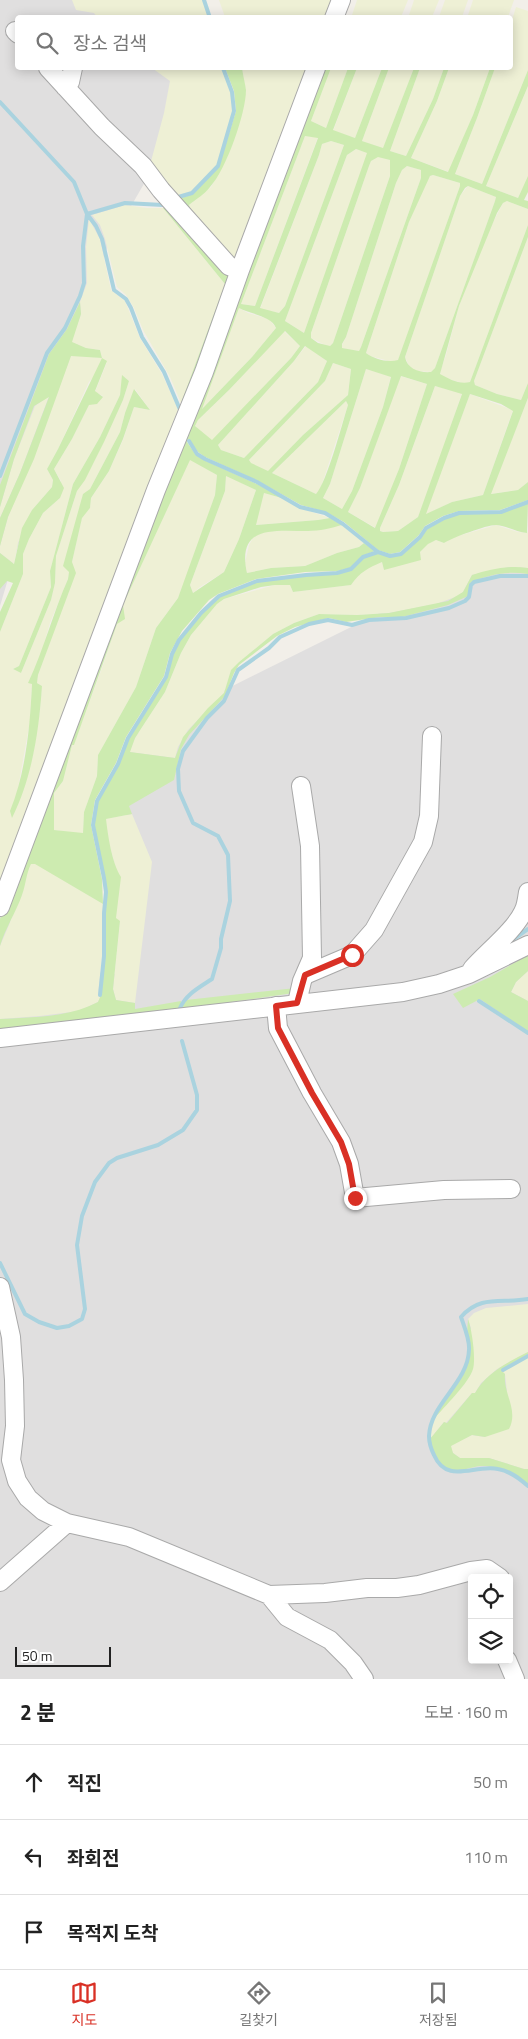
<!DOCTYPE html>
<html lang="ko">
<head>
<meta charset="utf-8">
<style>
  :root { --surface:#fff; --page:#f2f2f2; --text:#222; --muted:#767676; --line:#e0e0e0; --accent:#d93025 }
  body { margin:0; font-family:"Titillium Web","Noto Sans KR",sans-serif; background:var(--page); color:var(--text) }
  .controls { position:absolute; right:15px; bottom:15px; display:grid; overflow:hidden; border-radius:5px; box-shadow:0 2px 12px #0003 }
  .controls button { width:45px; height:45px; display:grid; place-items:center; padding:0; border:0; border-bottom:1px solid var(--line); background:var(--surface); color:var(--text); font:25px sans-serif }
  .scale { position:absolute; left:15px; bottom:12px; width:96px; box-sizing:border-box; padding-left:5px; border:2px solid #222; border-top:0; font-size:14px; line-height:18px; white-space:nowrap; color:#222; -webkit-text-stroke:4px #fff; paint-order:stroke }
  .stop { position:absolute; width:15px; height:15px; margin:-11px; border:4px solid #d93025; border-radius:50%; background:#fff }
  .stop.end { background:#d93025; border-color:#fff; box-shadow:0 1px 5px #0008 }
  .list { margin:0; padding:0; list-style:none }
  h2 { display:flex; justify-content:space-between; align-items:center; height:65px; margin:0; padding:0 20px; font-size:21px }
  h2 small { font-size:16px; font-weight:400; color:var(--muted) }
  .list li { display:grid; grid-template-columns:32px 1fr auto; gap:15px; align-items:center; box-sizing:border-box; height:75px; padding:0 20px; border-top:1px solid var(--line) }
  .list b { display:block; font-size:19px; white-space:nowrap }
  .list em { font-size:16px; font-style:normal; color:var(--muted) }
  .icon { flex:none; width:28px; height:28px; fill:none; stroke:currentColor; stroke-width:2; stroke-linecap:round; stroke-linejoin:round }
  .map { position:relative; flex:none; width:528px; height:1679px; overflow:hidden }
  .search { position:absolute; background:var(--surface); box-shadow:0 2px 12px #0003; left:15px; right:15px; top:15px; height:55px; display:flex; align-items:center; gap:12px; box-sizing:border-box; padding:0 18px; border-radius:5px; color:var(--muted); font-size:19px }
  .sheet { height:290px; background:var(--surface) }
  nav { display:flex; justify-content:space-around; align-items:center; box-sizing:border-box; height:70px; border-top:1px solid var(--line); background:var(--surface); font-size:14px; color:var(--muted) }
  nav a { display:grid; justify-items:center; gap:2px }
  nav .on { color:var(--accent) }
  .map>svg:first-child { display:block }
  .residential { fill:#e0dfdf; fill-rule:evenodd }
  .farmland { fill:#eef0d5; fill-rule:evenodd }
  .grass { fill:#cdebb0; fill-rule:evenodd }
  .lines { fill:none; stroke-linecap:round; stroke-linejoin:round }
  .stream { stroke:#aad3df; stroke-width:4 }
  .minor-casing { stroke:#a9a9a9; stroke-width:20 }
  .minor { stroke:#fff; stroke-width:18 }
  .route { stroke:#d93025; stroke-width:6 }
</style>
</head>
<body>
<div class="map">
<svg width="528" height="1679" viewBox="0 0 528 1679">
  <rect width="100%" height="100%" fill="#f2efe9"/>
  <path class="residential" d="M0,0H91L110,17L18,18V68H165L195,95L107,248L0,606Z
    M528,539V1679H0V737L13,964L126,975V739ZM472,1578H509V1660H472Z"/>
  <path class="farmland" d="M72,0H203L208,17H97L94,13L76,10Z
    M219,0H335L329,18L225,17Z
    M357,0H408L401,17L351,18Z
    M414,0H439L432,17L408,18Z
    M445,0H468L462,17H439Z
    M473,0H514L508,17L467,18Z
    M516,7L528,11V70L482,184L455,174L477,118L495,68H510L511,23Z
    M152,68H222L231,92L233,111L217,165L192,192L172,198L150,165L164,113L170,81Z
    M242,68H311L240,254L233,260L191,219L189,205L211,187L228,156L246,91Z
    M331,68H348L326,128L311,121Z
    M357,68H382L355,138L333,131Z
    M389,68H414L383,149L362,141Z
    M420,68H444L433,99L406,156L390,151Z
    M449,68H490L473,115L449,172L411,158L437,101Z
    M528,86V177L518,198L486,186Z
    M305,136L318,137L255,306L241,304Z
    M331,141L344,145L285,306L279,313L260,309L319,155L322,144Z
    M356,149L368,153L304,333L285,321L347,155Z
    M378,156L390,160V176L333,343L330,346H327L311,338V333L369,166L371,161Z
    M407,166L421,170V178L361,347L359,351L346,349L342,348V345L346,337L396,183L402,170Z
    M433,175L460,183V186L398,361L393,362L370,356L366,353L409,222L422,191L430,176Z
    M468,186L496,197L495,201L435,368L431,372L416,371L409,366L405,357L460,196Z
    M507,201L528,209V225L470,382L465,384L449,379L440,375L441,369L446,355L459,306L488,232L503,203Z
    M125,205L147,208H163L225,284L181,403L170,377L143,330L134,308L126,295L117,287L105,239L100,225L92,215Z
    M89,219L100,239L111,290L125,301L140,338L162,374L178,409L0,881V632L23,574V554L29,539L43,513L60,498L61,481L54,469L72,439L89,405L103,396L95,392L107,362L89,382L58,449L47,469L53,480L52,487L32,510L18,543L14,564L0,553V546L8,517L47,420L71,355L102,358L100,350L86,348L71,342L81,314L80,302L87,283L86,247ZM123,376L129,381L123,400L94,462L77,491L56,556L55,583L51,600L21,673L13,669L19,666L51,587L50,571L73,484L100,437L120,395ZM135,389L150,410L134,407L123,440L109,471L91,498L90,508L82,517L72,562L69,592L62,608L38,675L37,683L42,686L40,710L33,755L10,811L17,794L30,721L32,683H28L40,658L50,623L68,579L83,495L90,489L120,432L125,413Z
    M528,237V383L521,400L497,394L475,385L474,381Z
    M239,308L248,313L269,319L276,328L252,357L201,410Z
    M284,331L300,346L291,358L212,441L202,433L195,426L198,420L229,390Z
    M306,346L327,361L318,382L244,458L221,450L218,445L294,361Z
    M333,363L351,369L348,395L303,435L268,472L250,463L249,460L325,381Z
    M366,369L391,376L383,407L352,491L342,509L323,498L330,484Z
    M400,376L427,384L399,469L376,528L348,512L360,488Z
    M435,386L462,393L433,479L418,517L398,531L383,532L380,531V528L399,485Z
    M470,394L513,410L483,495L452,502L425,515Z
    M49,396L20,473L0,518V507L14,459L35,406Z
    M528,398V482L518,490L490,494Z
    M346,401L348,405L327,469L320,490L316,494L272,473Z
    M190,459L217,475L215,495L186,580L178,598L156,628L136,687L98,755L97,776L84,812L83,834L54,830V793L63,781L72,745L74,744L102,668L123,605Z
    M226,475L256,490L239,539L224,572L200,587L193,593L190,585L225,491Z
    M264,493L285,499L300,508L330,518L318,520L255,525Z
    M342,525L364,543L359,547L337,553L305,566L271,568L247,573L245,563L249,545L254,536L261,533L276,530L310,531Z
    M496,525L518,532L527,533L528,530V568L509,567L472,575L463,592L458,596L436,604L389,613L357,615L319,614L294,623L273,634L239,662L231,671L224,693L188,730L178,747L175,758L129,752L135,738L165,692L181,653L191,635L217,604L224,599L275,585H290L293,592L350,585L358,575L367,567L382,562L384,570L420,552L428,543L436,540L444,543L451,538Z
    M132,814L152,862L135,1003L116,1000L113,989L120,922L116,918L117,872L109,843L105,819Z
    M35,863L103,904L102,956L98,995H101L98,1002L79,1011L40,1016L0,1019V946L22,894L27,872L31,864Z
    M528,971V1001L511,992L516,982Z
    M528,1304V1352L497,1369L481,1383L475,1393H472L446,1423L444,1422L430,1439L434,1419L470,1375L471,1328L468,1319L474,1313L486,1308Z
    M528,1356V1469H524L489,1458H460L453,1453L450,1446L461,1440L472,1435L485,1437L507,1392L505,1374L502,1372Z"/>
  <path class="grass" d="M225,68H242C243,75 245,83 246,90C246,113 226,170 210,187C205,194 196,199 189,205L191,211L173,201L193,194L219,166L236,111L234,91Z
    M321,68H331L311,121L326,128L348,68H357L333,130L355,138L382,68H389L362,141L383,148L414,68H420L390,151L406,156L433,99L444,68H449L437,101L411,158L448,172L473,115L490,68H495L477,118L455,174L482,184L528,70V86L486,186L518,198L528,176V192L524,200L528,201V209L507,201L503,203L497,213L459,306L440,374C449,379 460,385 470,382L528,225V237L474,381L475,385L497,394L521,400L528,383V398L491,494L518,490L528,482V500L500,510L459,511L443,516L425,526L419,535L400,552L390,554L378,550L344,522L326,512L301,505L258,481L205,457L198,452L188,439L187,442L196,455L204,460L257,484L285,499L264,493L256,525L318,520L330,518L342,525C332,528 319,531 308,531C276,531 236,524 247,573L271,568L305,566L337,553L359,547L364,543L375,551L362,556L350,568L337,571L305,572L256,579L218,594L209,600L182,631L170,653L164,676L126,737L116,763L95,800L91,825L102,879L103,904L35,864H31C26,874 26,884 22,895C16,912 5,929 0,946V919L12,892ZM305,136L318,138L255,306L241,304ZM331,141L344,145L285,306L279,313L260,308L319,155L322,144ZM356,149L367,153L304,333L285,321L347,155ZM378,157L390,160V176L333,343L330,346L318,343L311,338V333L369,166L371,161ZM407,166L421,170V178L361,347L359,351L342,348V344L346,337L396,183L402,170ZM433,175L460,183V186L398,360C388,363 374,359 366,353L409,222L430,176ZM468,186L496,197L495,201L435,368L431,372C420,373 407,369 405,357L460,196L465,188ZM239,308C250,314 272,316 276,328L252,357L202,409ZM285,331L300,346L291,358L212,440L195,426L198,420L229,390ZM305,346L327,361L318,382L244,458L221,450L218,445L294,361ZM333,363L351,369L348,395L303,435L268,471L251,463L249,460L325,381ZM366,369L391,377L383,407L352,491L342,509L323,498L330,484ZM401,376L427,384L399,469L375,528L348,512L360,488ZM435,386L462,394L418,517L398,531L383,532L380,531V528L399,485ZM470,394L501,404L513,411L483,495L452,502L426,514ZM346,401L348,405C342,424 327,482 316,494L272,473ZM190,460L217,475L215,495L178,598L156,628L136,687L98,755L97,776L84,812L83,833L54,830V793L63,781L72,745H74L117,624L125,619L123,605ZM226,476L256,490L239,539L224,572L193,593L190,585L225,491Z
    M168,205L232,279L183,409L181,403L225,284L163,208Z
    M80,302L81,314L72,342L86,348L100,350L102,358L107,361L95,391L103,397L97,404L89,405L72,439L54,469L64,488L60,498L43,513L29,539L23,554V574L0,632V612L13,583L7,581L0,589V553L14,564L22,528L32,510L52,487L53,480L47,469L58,449L102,358L71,356L34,459L8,517L0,546V518L20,473L49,397L34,406L14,459L0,507V485L49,354L67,329Z
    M122,375L129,381L123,400L104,442L85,480L77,491L56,556L55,583L51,600L21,673L13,669L19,666L51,587L50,571L73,484L100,437L120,395Z
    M134,389L150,410L134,407L123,439L109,471L91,498L90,508L82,518L72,562L76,573L38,675L37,683L42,686C39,731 32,778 12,818L10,811C26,772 30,726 32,684L28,683C44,649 53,613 68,579L69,572L63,566L83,494L90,489L120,432L125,413Z
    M528,503L527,533C516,532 507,526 496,525C486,525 452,538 444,543L436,540L428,544L420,552L421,560L384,570L382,562C368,568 360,572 351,585L293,592L290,585H275L261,587L224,599L217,604L191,635L181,653L165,692L135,738L130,752L175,758L183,737L208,708L224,693L231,670L239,662L273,634L294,623L319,614L357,615L389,613L448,601L463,592L472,575C491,569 508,565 528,568V574C508,571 490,574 471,582L468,596L448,605L402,617H380L346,622L329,618L317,621L295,627L277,636L239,665L234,673L225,696L189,735L181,749L174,780L129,806L132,814L106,819C108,836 112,863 121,877L116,918L120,921L113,989L116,1000L135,1003V1009L181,1001V1005L186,1000L296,988L294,993L70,1025L0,1032V1019C32,1017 68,1018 98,1002L101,995L105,956V913L107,892L94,832V816L98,802L119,764L129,739L167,677L173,655L180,640L201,614L219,597L257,582L306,576L337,574L352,570L363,558L378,553L390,557L402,555L421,537L427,529L445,519L459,514L501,513Z
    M528,955V971L516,982L511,992L528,1001V1032L480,999L463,1008L453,994L490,977Z
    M468,1319C472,1330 476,1358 473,1369C469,1383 444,1407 434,1419L466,1369L471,1349L467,1334Z
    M528,1352V1354L501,1370L505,1374C503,1394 519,1410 509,1429L485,1437L472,1435L451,1446L453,1453L460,1458H489L524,1469H528V1485C514,1473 500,1466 482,1466C476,1466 471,1468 466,1469C442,1474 434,1462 430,1439L444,1422L447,1423L472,1393H475C486,1373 508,1362 528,1352Z"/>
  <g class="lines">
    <path class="stream" d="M204,0L210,18
      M0,102L74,182L87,214L96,226L102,239L114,290L126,299L131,308L142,337L164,372L181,412
      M175,198L192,193L218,166L234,111L232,92L223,68
      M189,441L197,454L205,459L257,482L300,507L325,513L343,524L378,552
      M0,476L47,353L65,328L80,296L84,283L83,246L87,214L125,203L163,205
      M511,941L528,929
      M100,995L104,956V913L106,892L104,878L93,825L97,801L118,764L128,738L166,677L172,654L179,640L201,613L219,596L257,581L306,575L337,573L351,569L363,557L378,552L390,556L401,554L420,537L426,528L444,518L459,513L501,512L528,502
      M479,1001L528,1033
      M180,1008C186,994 200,987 212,979L221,948V939L230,901L228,855L218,836L193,823L179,791L178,769L183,751L207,718L224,701L238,670L269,648L280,637L309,624L328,620L352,625L369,620L406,618L449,608L465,601L469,597L471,585L474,582L500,576H528
      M0,1263L25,1314L39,1322L57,1328L69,1326L82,1319L85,1309L77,1245L82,1216L95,1182L109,1163L117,1158L158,1145L183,1130L197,1110V1095L182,1041
      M528,1299C502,1304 481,1294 461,1317C464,1326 470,1340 469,1350C468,1383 430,1404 429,1436C429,1443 431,1449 434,1455C447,1485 474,1464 498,1469C510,1471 519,1478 528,1486
      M503,1370L528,1356"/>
    <defs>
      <path id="minor" d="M334,18L341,0
        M15,31L18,34
        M48,68L102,127L143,166L161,190L229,266L240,270
        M65,87L70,82L73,68
        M0,907L156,490L204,372L240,270L316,68
        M472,969C487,952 514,931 523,912C526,907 527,899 528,892
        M305,975L352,955L374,930L423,842L429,816L432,736
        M297,1003L302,981L312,958L310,846L301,786
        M276,1006L278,1028L312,1093L341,1142L349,1164L355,1198L444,1190L511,1189
        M0,1038L403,992L439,984L469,974L528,945
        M0,1287L11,1337L14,1380L15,1426L11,1460L17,1481L28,1498L43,1511L67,1523L129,1537L269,1595L287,1617L330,1640L353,1663L364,1679
        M0,1582L67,1523
        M269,1595L325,1593L367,1588H397L419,1585L471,1571L487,1569L500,1578
        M507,1660L515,1679"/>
    </defs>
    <use href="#minor" class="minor-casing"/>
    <use href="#minor" class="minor"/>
  </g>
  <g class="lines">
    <path class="route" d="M352,955L305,975L297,1003L276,1006L278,1028L312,1093L341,1142L349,1164L355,1198"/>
  </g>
</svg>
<div class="controls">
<button><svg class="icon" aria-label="locate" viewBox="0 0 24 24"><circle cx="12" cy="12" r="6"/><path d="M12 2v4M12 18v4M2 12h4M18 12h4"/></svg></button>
<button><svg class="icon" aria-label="layers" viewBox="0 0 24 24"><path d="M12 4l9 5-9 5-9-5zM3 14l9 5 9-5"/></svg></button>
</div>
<div class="scale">50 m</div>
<div class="stop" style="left:352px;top:955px"></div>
<div class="stop end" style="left:355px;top:1198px"></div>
<div class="search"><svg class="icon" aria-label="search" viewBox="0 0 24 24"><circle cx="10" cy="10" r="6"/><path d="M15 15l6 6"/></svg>장소 검색</div>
</div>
<section class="sheet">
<h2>2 분<small>도보 · 160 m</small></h2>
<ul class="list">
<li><svg class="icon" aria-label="ahead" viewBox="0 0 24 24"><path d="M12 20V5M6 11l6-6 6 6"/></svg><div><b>직진</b></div><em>50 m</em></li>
<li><svg class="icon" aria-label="left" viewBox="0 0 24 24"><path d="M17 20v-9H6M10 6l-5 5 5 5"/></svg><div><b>좌회전</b></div><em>110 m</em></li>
<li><svg class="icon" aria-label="arrive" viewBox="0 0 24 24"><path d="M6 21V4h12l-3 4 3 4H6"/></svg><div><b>목적지 도착</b></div></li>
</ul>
</section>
<nav>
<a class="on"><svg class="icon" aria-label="map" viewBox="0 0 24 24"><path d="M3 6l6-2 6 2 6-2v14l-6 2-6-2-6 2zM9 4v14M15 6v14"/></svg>지도</a>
<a><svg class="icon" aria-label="directions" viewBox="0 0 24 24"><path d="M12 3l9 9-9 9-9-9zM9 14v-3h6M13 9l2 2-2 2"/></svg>길찾기</a>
<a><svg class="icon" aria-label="saved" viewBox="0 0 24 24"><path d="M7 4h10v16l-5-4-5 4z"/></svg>저장됨</a>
</nav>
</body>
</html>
